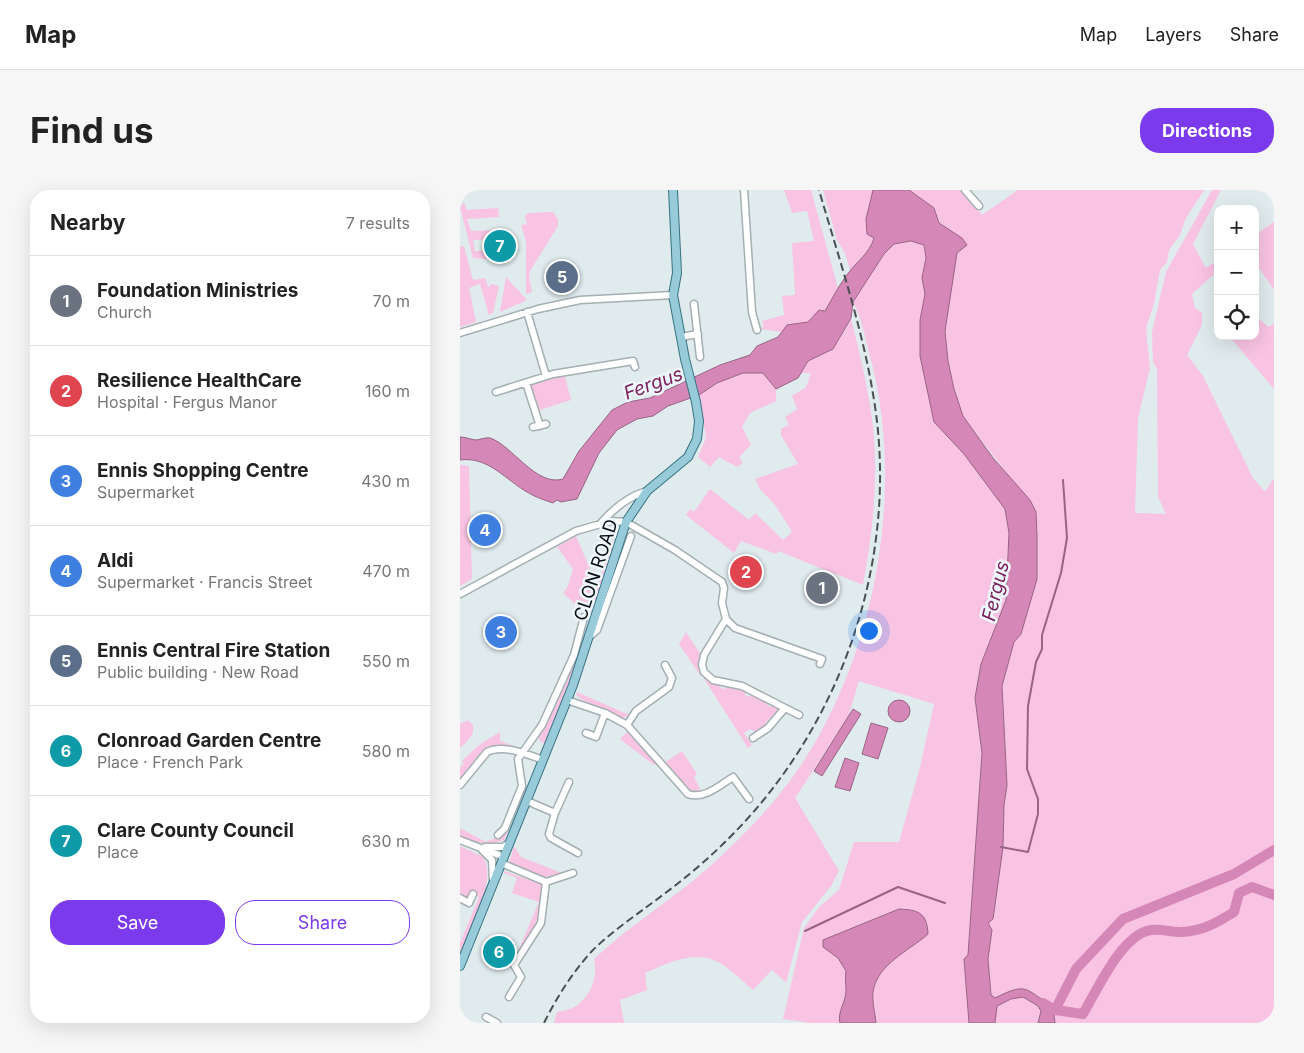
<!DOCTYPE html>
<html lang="en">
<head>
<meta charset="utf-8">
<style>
  :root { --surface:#fff; --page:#f6f6f6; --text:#222; --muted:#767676; --line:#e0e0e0; --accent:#7c3aed }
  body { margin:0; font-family:Inter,sans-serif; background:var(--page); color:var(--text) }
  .controls { position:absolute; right:15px; top:15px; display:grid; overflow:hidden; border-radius:10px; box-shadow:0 5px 20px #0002 }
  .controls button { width:45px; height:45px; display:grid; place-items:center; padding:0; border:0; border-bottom:1px solid var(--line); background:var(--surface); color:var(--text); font:25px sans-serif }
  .you { position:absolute; left:408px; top:440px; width:18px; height:18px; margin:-12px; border:4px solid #fff; border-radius:50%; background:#1a73e8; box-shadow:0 0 0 8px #1a73e833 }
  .badge { display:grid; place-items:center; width:32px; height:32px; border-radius:50%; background:var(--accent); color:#fff; font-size:16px; font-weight:700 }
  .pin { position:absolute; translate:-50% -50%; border:2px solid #fff; box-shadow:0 1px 5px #0006 }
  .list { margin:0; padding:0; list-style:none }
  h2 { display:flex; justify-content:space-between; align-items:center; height:65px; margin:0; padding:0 20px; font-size:21px }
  h2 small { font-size:16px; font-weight:400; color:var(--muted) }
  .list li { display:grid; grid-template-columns:32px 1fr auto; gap:15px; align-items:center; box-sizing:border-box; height:90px; padding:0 20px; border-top:1px solid var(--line) }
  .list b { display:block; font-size:19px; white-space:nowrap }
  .list p { margin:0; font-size:16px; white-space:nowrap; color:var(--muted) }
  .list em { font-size:16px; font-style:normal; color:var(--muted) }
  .actions { display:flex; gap:10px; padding:15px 20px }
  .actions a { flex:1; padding:11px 0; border:1px solid var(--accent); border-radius:20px; text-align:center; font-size:18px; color:var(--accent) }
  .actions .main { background:var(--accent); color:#fff }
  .icon { flex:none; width:28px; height:28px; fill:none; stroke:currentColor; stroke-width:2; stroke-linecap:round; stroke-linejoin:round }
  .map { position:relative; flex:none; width:814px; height:833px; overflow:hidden; border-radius:20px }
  header { display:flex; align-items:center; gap:30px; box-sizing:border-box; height:70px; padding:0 25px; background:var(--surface); border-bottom:1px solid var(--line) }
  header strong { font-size:24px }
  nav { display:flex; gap:28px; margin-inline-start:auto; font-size:18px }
  .intro { display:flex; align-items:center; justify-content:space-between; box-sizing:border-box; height:120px; padding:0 30px }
  h1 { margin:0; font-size:35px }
  .button { padding:12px 22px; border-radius:20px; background:var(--accent); color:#fff; font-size:18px; font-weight:700 }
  main { display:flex; gap:30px; padding:0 30px }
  aside { flex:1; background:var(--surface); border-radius:20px; box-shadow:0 5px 20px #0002 }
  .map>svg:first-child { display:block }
  .green { fill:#f9c3e3 }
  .water { fill:#d588b7; stroke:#986385 }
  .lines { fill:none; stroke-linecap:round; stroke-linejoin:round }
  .stream { stroke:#986385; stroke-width:2 }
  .river { stroke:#d588b7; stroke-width:10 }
  .minor-casing { stroke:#a4afb2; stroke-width:9 }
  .major-casing { stroke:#387281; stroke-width:10 }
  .minor { stroke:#fff; stroke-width:6 }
  .major { stroke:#97cbd9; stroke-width:8 }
  .rail { stroke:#4a4f51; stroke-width:2; stroke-dasharray:8 4; stroke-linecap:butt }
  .labels { text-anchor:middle; stroke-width:5; stroke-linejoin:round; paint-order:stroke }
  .street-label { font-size:18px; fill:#0b0e0f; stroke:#eef8fc }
  .water-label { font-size:19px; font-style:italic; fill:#7c2160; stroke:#eef8fc }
</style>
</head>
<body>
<header>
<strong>Map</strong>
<nav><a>Map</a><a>Layers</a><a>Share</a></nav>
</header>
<div class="intro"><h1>Find us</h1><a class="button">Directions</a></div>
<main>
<aside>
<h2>Nearby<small>7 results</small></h2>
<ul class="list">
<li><span class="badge" style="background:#6b7280">1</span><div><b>Foundation Ministries</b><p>Church</p></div><em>70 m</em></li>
<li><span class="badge" style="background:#e0444e">2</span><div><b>Resilience HealthCare</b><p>Hospital · Fergus Manor</p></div><em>160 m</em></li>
<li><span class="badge" style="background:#3f7fe0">3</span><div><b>Ennis Shopping Centre</b><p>Supermarket</p></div><em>430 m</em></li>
<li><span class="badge" style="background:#3f7fe0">4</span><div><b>Aldi</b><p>Supermarket · Francis Street</p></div><em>470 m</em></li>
<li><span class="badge" style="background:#5c6f8a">5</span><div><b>Ennis Central Fire Station</b><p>Public building · New Road</p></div><em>550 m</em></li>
<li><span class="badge" style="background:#0f9aa8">6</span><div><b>Clonroad Garden Centre</b><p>Place · French Park</p></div><em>580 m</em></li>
<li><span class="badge" style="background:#0f9aa8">7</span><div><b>Clare County Council</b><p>Place</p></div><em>630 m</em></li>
</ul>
<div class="actions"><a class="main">Save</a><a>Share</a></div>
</aside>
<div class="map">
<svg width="814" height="833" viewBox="0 0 814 833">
  <rect width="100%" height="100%" fill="#e0ebee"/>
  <path class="green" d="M324,0H351L378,98L365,121L352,126L348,132L327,135L322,142L300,139L304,136L302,131L324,125L322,106L335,105L332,53L354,51L347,21L332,23Z
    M363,0H413L406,29L414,47L411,58L390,80L385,63L377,50Z
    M449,0H501L522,25L558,0H744L726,28L720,45L709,60L707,72L700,80L694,114L686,138L690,178L678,228L675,323L706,324L698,307L697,179L693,172L692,142L706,82L752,0H761L733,54L746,78L758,70V90L753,85L732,104L735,118L742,123V135L727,165L743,186L793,288L805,302L814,288V833H595L593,816C564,800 569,791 535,808L531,806L528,769L532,740L528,733L533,729L543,657L544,615L547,595L542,496L554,452L561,444L577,389V346L576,322L503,226L494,199L488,171L485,141L497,63L502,48L479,33L474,18Z
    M4,12L7,20L38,18L39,27L7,29L11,41L37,40V49L13,50L15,61H38V70L13,68L0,17Z
    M93,22L98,29V36L70,81L69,87L72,102L66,104V51L61,35L67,34L65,26L68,23Z
    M814,32V100L797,75L795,76V45Z
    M451,51L464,55L466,68L462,88L465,104L460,130L474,232L504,264L545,319L549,343L546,410L515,508L522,563L508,765L504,769L509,833H351L323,829L344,738L359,717L379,700L394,652H439L460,577L474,514L399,491L388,527L335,608L379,681L371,696L342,732L326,793L312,780L293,800C281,790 269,777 256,771C234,760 205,774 185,783L187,800L160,810L164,833H94L97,822C103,821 111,819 116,816C132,805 138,786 134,769C169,736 210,711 246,680C272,657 297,632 319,605C410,493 447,314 412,174C406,153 403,131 393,112L424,64L434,54Z
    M4,56L13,90L25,88L28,97L32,94L39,96L33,123L29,125L20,94L9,98L16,132L0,137V57Z
    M46,87L67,110L40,122Z
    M795,126L809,137L814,133V199L769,146H795Z
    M391,128C402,173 414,220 415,266C416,309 411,353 403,395L318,361L316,364L281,351L274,363L226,325L230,319L234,322L250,299L289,330L295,323L323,350L332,342L316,316L300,299L295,289L338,274L321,245V239L329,235L325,227L337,219L332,206L346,197L351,183H341L348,171L373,159Z
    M283,183H303L316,199V211L290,223L282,237L291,255L279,267L283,273L277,277L259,267L250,277L238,267L246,248L239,205L257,193Z
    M107,184V186L105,187L111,210L80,220L78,223L71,195Z
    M0,275L9,276L12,389L0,396Z
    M148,334C164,342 136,408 131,423L121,420L103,403L107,398L113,379L97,357L116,346L131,381L134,380L139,391L153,347L141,336Z
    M226,442L241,465L239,478L243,486L240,485L219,454Z
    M123,449L115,477L85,553L81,552L77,545C92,527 116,476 119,453Z
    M243,487L261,494L260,498L266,499L267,495L286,501L285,505L290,507L292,503L308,511L306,514L310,517L313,514L320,518L312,531L310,528L305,533L308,536L297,543L290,539L284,543L292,555L288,558Z
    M117,502L169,525L163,528L121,509L116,505Z
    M8,530L13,535C15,547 7,551 0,558V534Z
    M40,542V551L58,558C51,560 45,556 38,556C22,555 8,579 0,590V577L4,574L2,571L19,555Z
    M167,542L196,573V574L194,575L160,549Z
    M222,561L237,584L234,587L241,601L239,603L229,601L204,573Z
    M64,598L66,599L44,650C30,656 14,653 0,647V638L26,652L44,644Z
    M0,656L23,667C38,691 10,739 0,763V753L19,707L11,703L9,707L0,705Z
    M54,656L61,667L102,683C86,691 63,685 49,674Z
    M44,681L84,695C81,730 73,740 55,768L79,712L52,703L57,688L44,683Z
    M564,806L578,816L581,821L578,833H535L537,816L551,809Z"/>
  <path class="water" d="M413,0H449L474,18L479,33L502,48L507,55L497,63L485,141L488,171L494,199L503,226L533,268L570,310L576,322L577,346V389L561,444L554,452L542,496L547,595L544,615L543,657L533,729L528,733L532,740L528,769L531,805L535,808C569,791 564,800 593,816L595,833H578L581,821L578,816L563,807L551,809L537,816L535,833H509L504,769L508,765L522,563L515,508L521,474L546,410L549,343L545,319L504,264L474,232L460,166V130L465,104L462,88L466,68L464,55L451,51L434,54L424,64L393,112L391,128L373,159L348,171L338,188L316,199L303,183H283L257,193L239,205L208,216L193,226L177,229L157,240L139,263L117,309L101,312L97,310L93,313C84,310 75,307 67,302C46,290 28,266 0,270V247C6,247 9,249 15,250C20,250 25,247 30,248C52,255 76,297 103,289L119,261L152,220L168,212L190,208L260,175L290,165L297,156L318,147L327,135L348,132L359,120L365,121C372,109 378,97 386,86C395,73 410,63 414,48L407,44L406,29Z
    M428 521a11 11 0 1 1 22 0a11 11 0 1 1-22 0Z
    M393,519L401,524L362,586L354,581Z
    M411,533L428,538L418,569L402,564Z
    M385,568L399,573L390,601L375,597Z
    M439,719C459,720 467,723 468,744C449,761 417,774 413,802C412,812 415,823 416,833H380C377,822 386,812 386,801C386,794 385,788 386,781L378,768L363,757V750Z"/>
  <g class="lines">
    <path class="stream" d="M541,657L568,662L578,624V609L567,579L568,516L576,472L582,459V445L601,383L607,348L603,290
      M345,741L438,697L485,713"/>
    <path class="river" d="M583,813L595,820L623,824C637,800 662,744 691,740C701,739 712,742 721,742C743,741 756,733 774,722L779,703L792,697L814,705
      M595,820L616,779L663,729L774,684L814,660"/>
    <defs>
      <path id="minor" d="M284,0L292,122L297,140
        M505,0L519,16
        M234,114L240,167
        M67,122L86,186
        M0,143L78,119L120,110L213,105
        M221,147L238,144
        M66,193L80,236
        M36,202L93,184L173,171L175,177
        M73,237L86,234
        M142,332C154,318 170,306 187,301
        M0,404L116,341L151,331L166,332L215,360L262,392L264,398L262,413L266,429L244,465L242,475L244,482L253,490L282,496L325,518L308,538L293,548
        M266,429L275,438L362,469L360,474
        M130,446L137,440L171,346
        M205,475L212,488L209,497L176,521L167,535L228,604C244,610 260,595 273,587L289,609
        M107,510L145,523L167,535
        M325,518L339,525
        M126,543L136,547L145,523
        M0,595L27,562C43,554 67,564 83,570
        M67,611L95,623L89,644L91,648L118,663
        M95,623L109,592
        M38,645L45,638L62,596L58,569L82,535L114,465L124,427
        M0,650L44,667
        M25,657H43L49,653
        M22,660L32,670L33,691
        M41,673L86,692
        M86,692L113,683
        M0,708L9,713L13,704
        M49,807L61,787L54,775L81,733L86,692
        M26,827L37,833"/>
      <path id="major" d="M0,776L113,495L166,332L187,301L228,267L237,249L239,231L236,212L225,169L213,105L217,83L213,0"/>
    </defs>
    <use href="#minor" class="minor-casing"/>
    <use href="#major" class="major-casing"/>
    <use href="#minor" class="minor"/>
    <use href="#major" class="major"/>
    <path class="rail" d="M84,833C97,807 112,783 132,761C150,743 172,728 192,713C218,694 243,674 266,651C381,539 440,369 414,210C403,139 379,69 359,0"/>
  </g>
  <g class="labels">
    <g class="street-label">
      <text transform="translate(136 380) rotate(-72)" y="6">CLON ROAD</text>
    </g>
    <g class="water-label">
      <text transform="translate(193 193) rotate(-20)" y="7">Fergus</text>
      <text transform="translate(535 401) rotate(-76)" y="7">Fergus</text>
    </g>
  </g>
</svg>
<div class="controls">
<button>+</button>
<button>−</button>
<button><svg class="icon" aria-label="locate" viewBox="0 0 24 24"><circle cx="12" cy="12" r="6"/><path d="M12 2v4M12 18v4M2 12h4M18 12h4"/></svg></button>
</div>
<div class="you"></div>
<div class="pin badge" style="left:362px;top:398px;background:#6b7280">1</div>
<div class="pin badge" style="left:286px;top:382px;background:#e0444e">2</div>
<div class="pin badge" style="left:41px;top:442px;background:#3f7fe0">3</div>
<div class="pin badge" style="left:25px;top:340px;background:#3f7fe0">4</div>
<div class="pin badge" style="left:102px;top:87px;background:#5c6f8a">5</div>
<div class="pin badge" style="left:39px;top:762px;background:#0f9aa8">6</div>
<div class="pin badge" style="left:40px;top:56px;background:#0f9aa8">7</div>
</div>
</main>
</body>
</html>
